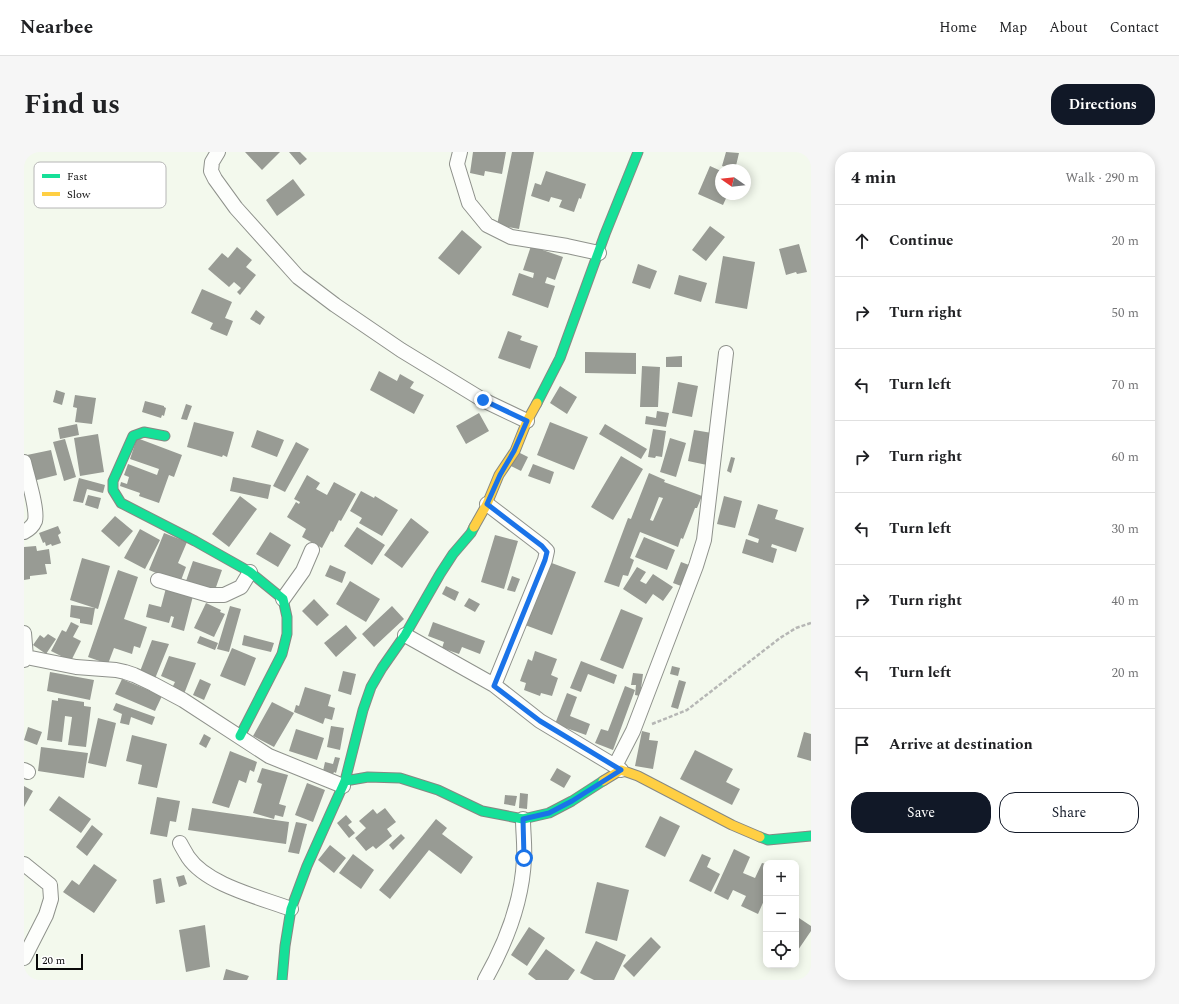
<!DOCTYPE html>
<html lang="en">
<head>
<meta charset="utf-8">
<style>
  :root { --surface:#fff; --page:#f6f6f6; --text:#202124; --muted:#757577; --line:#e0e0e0; --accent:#111827 }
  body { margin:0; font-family:Spectral,serif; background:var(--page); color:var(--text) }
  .controls { position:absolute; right:12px; bottom:12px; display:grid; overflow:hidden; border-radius:8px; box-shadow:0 2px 10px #0003 }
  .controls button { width:36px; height:36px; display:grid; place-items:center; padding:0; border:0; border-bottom:1px solid var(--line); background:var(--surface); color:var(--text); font:20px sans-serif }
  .compass { position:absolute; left:691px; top:12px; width:36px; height:36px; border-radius:50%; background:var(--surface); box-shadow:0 2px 10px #0003; rotate:284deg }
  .scale { position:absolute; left:12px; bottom:10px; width:47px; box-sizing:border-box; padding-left:4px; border:2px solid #0a0a0a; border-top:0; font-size:11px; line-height:14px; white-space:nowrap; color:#0a0a0a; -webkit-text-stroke:3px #fff; paint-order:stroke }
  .stop { position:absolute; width:12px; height:12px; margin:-9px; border:3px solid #1a73e8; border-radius:50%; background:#fff }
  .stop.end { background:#1a73e8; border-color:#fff; box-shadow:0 1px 4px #0008 }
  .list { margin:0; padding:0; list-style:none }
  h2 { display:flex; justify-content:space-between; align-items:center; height:52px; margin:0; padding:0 16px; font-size:17px }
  h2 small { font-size:13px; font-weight:400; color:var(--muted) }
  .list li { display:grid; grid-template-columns:26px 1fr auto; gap:12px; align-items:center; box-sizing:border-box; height:72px; padding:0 16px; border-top:1px solid var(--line) }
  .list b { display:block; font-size:15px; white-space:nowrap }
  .list em { font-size:13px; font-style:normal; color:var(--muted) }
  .actions { display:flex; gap:8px; padding:12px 16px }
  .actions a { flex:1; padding:9px 0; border:1px solid var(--accent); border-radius:16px; text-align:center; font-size:14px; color:var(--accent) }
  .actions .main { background:var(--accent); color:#fff }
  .icon { flex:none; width:22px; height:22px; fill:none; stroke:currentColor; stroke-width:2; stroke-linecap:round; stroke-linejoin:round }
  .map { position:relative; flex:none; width:787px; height:828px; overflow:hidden; border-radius:16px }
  header { display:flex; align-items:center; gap:24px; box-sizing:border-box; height:56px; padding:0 20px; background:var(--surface); border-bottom:1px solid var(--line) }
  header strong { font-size:19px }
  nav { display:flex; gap:22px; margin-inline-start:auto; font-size:14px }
  .intro { display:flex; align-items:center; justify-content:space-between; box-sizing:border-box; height:96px; padding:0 24px }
  h1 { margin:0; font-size:28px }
  .button { padding:10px 18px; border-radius:16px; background:var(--accent); color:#fff; font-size:14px; font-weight:700 }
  main { display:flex; gap:24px; padding:0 24px }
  aside { flex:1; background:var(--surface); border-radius:16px; box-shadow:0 2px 10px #0003 }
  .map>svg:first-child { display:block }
  .building { fill:#989b94; fill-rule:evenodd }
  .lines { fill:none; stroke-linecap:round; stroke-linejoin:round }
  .street-casing { stroke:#8f928c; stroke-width:16 }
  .fast-casing { stroke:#868883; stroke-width:11 }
  .slow-casing { stroke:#868883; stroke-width:11 }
  .path { stroke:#b6b7b5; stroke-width:2.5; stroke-dasharray:4 2; stroke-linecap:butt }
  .street { stroke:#fdfefc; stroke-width:14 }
  .fast { stroke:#16e098; stroke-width:9 }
  .slow { stroke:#ffcf43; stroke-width:9 }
  .route { stroke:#1a73e8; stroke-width:5 }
  .key { fill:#fff; stroke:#b6b6b6; stroke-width:1 }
  .key-label { font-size:11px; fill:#0a0a0a }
</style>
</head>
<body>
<header>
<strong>Nearbee</strong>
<nav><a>Home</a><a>Map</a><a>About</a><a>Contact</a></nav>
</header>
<div class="intro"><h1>Find us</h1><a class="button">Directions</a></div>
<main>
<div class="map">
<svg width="787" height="828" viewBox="0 0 787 828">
  <rect width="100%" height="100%" fill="#f3f9ed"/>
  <path class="building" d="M221,0H256L238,18Z
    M265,0H276L283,7L276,13Z
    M449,0H482L478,22L461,19L460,24L446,21Z
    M488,0H510L495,77L473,73Z
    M702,0L715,1L711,18L698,14Z
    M686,14L697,19V42H704L699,53L674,42Z
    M522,19L562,32L557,47L555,46L550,60L535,55L538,48L527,45L525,50L507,44L511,31L517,33Z
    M269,27L281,43L253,64L242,48Z
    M686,74L701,85L682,109L668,98Z
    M438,78L458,95L435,123L414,106Z
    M775,92L783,120L773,122L772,120L762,123L755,97Z
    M507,94L539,105L531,128L523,125L521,131L531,134L524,156L488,143L495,121L509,126L510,121L499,118Z
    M213,95L228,108L222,115L232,123L216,143L213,140L217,136L210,130L205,135L184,117L198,101L204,106Z
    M699,104L731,110L723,157L691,151Z
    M614,112L633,119L626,137L608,131Z
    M655,123L683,131L677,150L650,142Z
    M178,137L208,150L201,166L209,169L203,184L186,177L189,171L167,161Z
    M232,158L241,165L236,173L226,167Z
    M484,179L498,184L496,188L514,194L506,217L474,206Z
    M561,200L612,201V222L561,221Z
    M658,204V215H642V205Z
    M618,214L636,215L634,255H616Z
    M355,219L373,229L376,222L390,230L386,236L400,243L390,262L346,238Z
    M654,230L674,234L668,265L648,261Z
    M536,234L553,245L543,262L526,251Z
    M32,238L41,241L38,253L29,250Z
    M51,243L72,246L68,272L51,270L53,256L49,255Z
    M121,249L140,254V255L142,256L140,264L138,263L137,266L118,260Z
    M162,252L168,254L163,268L157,267Z
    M633,259L645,261L642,275L621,272L622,264L632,266Z
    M455,261L465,279L442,292L432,274Z
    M170,270L210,280L203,305L199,303L198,305L163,295Z
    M526,270L564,285L550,318L513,303Z
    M53,272L55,283L36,287L34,276Z
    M581,272L623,297L617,307L575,282Z
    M629,277L642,279L638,305L632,304L631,306L624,305Z
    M233,278L260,288L253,305L227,295Z
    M670,278L688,281L683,313L664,309Z
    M74,282L80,320L56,324L50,286Z
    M113,286L158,303L150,325L145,323L135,351L115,344L116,341L96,334L97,330L103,332L105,325L100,323L104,312L133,323L135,317L106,307Z
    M646,286L662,291L652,325L636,320Z
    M41,287L52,325L40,329L29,290Z
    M272,290L285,297L261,340L249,334Z
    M27,298L33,323L9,329L3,303Z
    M494,300L504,305L497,319L487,314Z
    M597,304L619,317L589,368L567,355Z
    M707,305L711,306L707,321L703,319Z
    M509,312L530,320L526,332L504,324Z
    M625,321L641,328L640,330L678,344L673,356H671L659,387L657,386L654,395L616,380L606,406L610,408L604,424L599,423L595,435L580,430L604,366L607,367ZM635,345L639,346L629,369L626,368Z
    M283,323L296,331L292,337L303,343L310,330L332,342L317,369L315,368L309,380L307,379L298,396L278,385L282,377L263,365L272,350L275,352L276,350L270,347Z
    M209,325L247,333L244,347L206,339Z
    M55,326L81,333L79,341L63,337L59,351L49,349Z
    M337,339L350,346L351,344L374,358L358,384L335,371L338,366L326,359Z
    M64,343L77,346L74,357L61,353Z
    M216,344L233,357L205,395L188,382Z
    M700,344L718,349L711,376L693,372Z
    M734,352L754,358L751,367L780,376L772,400L748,392L747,395L753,397L749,411L718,401L722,387L734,391L735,387L724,383Z
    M91,364L109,379L95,395L77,379Z
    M387,366L405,380L378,416L360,403Z
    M34,374L37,381L34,383L37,391L28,394L27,392L22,394L21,390L19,391L15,381Z
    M333,375L361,393L348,413L320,394Z
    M116,377L136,388L121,417L100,406Z
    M246,380L267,393L254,415L232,402Z
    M140,381L163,390L154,411L162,415L156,431L125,418Z
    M471,383L494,389L480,437L457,430Z
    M620,385L651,398L643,418L611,405Z
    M12,394L13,399L25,397L27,412H21L23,422L6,424V427L0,428V395Z
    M58,406L86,414L74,457L46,448Z
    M169,409L198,418L191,438L162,429Z
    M525,410L552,420L528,483L501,473Z
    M657,410L665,413L657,434L649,431Z
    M306,413L322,420L318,431L301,424Z
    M613,415L622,420L616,429L622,432L629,422L649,435L639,449L629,442L622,452L599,437Z
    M94,418L114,425L100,467L123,475L116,496L110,494L108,502L90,496L84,512L64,505Z
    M488,424L496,427L491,440L483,438Z
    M326,429L356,447L342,470L312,452Z
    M422,434L435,440L431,449L418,442Z
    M142,436L169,444L160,479L147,475L150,465L147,464L145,471L122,465L125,452L137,455Z
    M445,446L456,452L451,460L440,454Z
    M290,447L305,463L293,474L278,459Z
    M182,451L197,458L196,460L201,462L190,485L170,476Z
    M47,453L71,456L68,473L56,471V467L46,465Z
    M206,454L217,457L205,500L193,497Z
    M368,454L380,467L350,495L338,482Z
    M597,457L619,466L599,517L576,508Z
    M47,470L55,474L49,485L57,489L47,509L27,499L38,478L42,480Z
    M409,470L461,489L456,502L438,495L435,502L418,496L420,490L404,484Z
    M322,473L333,486L312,505L300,491Z
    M24,482L32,487L22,502L9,493L16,483L20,486Z
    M220,483L250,491L247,500L218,493Z
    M176,484L194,491L191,498L173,491Z
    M128,488L145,492L130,529L115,522Z
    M208,496L232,506L221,534L196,524Z
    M511,499L533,507L527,523L534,526L528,544L517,541L516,544L500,538L502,531L496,529L504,507L508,509Z
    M145,504L172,511L160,542L147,538L151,530L137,524Z
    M557,509L593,523L590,532L564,522L557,540L546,536Z
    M648,514L656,516L654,524L646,522Z
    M319,519L332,522L327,543L314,539Z
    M26,520L70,528L66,548L23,539Z
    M609,521L619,522L616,544L611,543L612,533H607Z
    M98,527L138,544L131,559L91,542Z
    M176,527L187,532L180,548L169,543Z
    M655,528L662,530L654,557L647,555Z
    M601,534L611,538L589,598L571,591L577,577L584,579Z
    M281,535L307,543L304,554L311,556L308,568L301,566L299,572L270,560L272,553L275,554Z
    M543,541L553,545L546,564L566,572L562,583L531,572Z
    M34,546L60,550V554L67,555L62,595L44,593L48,565L41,564L38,590L23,588L28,548L34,549Z
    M248,550L270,561L250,595L229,584Z
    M92,551L131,565L128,573L107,565L105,573L96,571L98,562L89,558Z
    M74,566L92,571L82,615L64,611Z
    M307,574L320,576L316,598L303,595Z
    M4,575L18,580L13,593L0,588Z
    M272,577L300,586L293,608L265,599Z
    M618,579L626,581L625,588L634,589L629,617L611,614Z
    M780,580L787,582V609L773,605Z
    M180,582L187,586L182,596L175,592Z
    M108,583L143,592L133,636L114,632L118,613L102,609Z
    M17,595L64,601L60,626L14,619Z
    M671,598L709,617L702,630L716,637L708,653L656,627Z
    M206,599L233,610L230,620L226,618L222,631L215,628L205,656L188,651Z
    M311,605L316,606L312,621L310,620L309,622L299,619L301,610L309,612Z
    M238,616L264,623L255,652L262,654L259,665L251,663L250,667L229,661L238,632L233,630Z
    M533,616L547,624L540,636L526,628Z
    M283,631L301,638L289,670L271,663Z
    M0,634L9,639L0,655Z
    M496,641L504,642L503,657L495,656Z
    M481,643L493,644L491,654L480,652Z
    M35,644L67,667L57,681L25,658Z
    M133,645L156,649L152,670L146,669L143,685L126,682Z
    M168,656L265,670L262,692L164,678Z
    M361,656L372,670L363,677L368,684L352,697L349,694L342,699L331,686L342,676L335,669L349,657L353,662Z
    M322,663L328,670L324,673L331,681L325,686L313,671Z
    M636,664L656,674L641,705L621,695Z
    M412,667L423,676L418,682L449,705L437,722L405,698L366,747L355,738Z
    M272,670L283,672L275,702L264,700Z
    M68,673L79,682L63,704L52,695Z
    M377,682L381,686L369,698L365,693Z
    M306,693L322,706L310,721L294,708Z
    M710,697L726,705L719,721L731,726L738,711L742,712V744L734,762L717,754L722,744L709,738L704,748L690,741Z
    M329,702L350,718L337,737L315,721Z
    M678,702L687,706L683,715L696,722L687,740L665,729Z
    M70,712L93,728L70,761L39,740L48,728L55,733Z
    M160,723L163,732L155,735L152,725Z
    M137,726L141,750L132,752L129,728Z
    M573,730L605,738L593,789L561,781Z
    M772,764L787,774V779L772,801Z
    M181,773L186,815L162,820L155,778Z
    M505,775L521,786L503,814L487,803Z
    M627,785L637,795L610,825L599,814Z
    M572,789L602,803L590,828H570L556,821Z
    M522,797L551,818L544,828H512L504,822Z
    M202,817L225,824L223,828H199Z"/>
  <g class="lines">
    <defs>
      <path id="street" d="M194,0L188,10L187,19L191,27L212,56L274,125L311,153L377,198L459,248L503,269
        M436,0L433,12L445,51L463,73L487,85L543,94L575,101
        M0,310C3,324 14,357 11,369C9,374 4,378 0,380
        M463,352L518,394L523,399L521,408L470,533
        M134,428L185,443H200L217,435L226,420
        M259,447L279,419L288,398
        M0,481L2,505L0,508
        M381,483L470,533L516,569L591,614
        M2,505L52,515L92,518L101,520L110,523L129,532L159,548L245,604L319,634
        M0,618L4,620
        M597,618L591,614L609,579L672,414L680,388L702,201
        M156,691C158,695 161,700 164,705C183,733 235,745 267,757
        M0,712L26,733L27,747L22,763L0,806
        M461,828C482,791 498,750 500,707C501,694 499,680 499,667"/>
      <path id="fast" d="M513,251L536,206L581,82L614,0
        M141,284L120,280L109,284L89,329V338L97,351L171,389L226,420L259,447L263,465V482L258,502L216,584
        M321,629L344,625L376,626L414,638L458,659L499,667L525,661L548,649L579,629
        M736,685L744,688L787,684
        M258,828L261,794L267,757L283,714L321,629L339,558L347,535L358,516L381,483L416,422L429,402L447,381L450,375"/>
      <path id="slow" d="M450,375L463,352L475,323L491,299L503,269L513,251
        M579,629L597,618L614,624L708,673L736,685"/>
    </defs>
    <use href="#street" class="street-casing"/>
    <use href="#fast" class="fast-casing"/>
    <use href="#slow" class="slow-casing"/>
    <path class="path" d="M628,572L663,558L756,486L772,476L787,471"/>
    <use href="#street" class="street"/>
    <use href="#fast" class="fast"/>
    <use href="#slow" class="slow"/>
  </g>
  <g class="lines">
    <path class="route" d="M459,248L503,269L490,299L476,323L463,352L518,394L523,400L521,408L470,534L516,569L597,618L548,649L525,661L499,667L500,706"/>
  </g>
  <rect x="10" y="10" width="132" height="46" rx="6" class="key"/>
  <rect x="18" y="22" width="18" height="4" fill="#16e098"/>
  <rect x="18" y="40" width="18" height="4" fill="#ffcf43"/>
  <g class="key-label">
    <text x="43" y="28">Fast</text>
    <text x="43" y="46">Slow</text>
  </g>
</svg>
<div class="controls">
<button>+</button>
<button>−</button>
<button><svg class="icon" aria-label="locate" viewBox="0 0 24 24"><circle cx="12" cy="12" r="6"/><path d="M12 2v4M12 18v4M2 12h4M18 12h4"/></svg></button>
</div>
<svg class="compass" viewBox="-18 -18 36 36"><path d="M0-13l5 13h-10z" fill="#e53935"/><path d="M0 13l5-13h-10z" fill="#757577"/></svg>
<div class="scale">20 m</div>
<div class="stop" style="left:500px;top:706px"></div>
<div class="stop end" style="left:459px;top:248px"></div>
</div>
<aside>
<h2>4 min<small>Walk · 290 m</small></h2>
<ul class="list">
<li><svg class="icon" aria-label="ahead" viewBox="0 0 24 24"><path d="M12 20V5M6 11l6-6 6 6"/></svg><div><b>Continue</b></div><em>20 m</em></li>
<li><svg class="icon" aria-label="right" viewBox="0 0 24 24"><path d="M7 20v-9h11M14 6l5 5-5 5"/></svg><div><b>Turn right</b></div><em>50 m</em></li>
<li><svg class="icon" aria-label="left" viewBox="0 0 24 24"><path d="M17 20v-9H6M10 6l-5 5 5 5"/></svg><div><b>Turn left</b></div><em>70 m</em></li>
<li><svg class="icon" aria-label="right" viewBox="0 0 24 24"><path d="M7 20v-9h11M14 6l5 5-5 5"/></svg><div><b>Turn right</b></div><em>60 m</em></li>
<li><svg class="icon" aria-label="left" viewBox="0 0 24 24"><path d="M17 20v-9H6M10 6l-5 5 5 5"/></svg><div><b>Turn left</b></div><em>30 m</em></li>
<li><svg class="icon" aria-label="right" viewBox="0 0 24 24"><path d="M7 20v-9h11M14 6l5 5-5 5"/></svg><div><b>Turn right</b></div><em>40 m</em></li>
<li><svg class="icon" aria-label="left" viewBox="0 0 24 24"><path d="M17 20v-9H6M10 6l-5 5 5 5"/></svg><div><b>Turn left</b></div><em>20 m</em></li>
<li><svg class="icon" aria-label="arrive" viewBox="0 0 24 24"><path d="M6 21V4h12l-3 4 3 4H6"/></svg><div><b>Arrive at destination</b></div></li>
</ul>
<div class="actions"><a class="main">Save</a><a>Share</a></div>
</aside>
</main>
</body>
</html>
